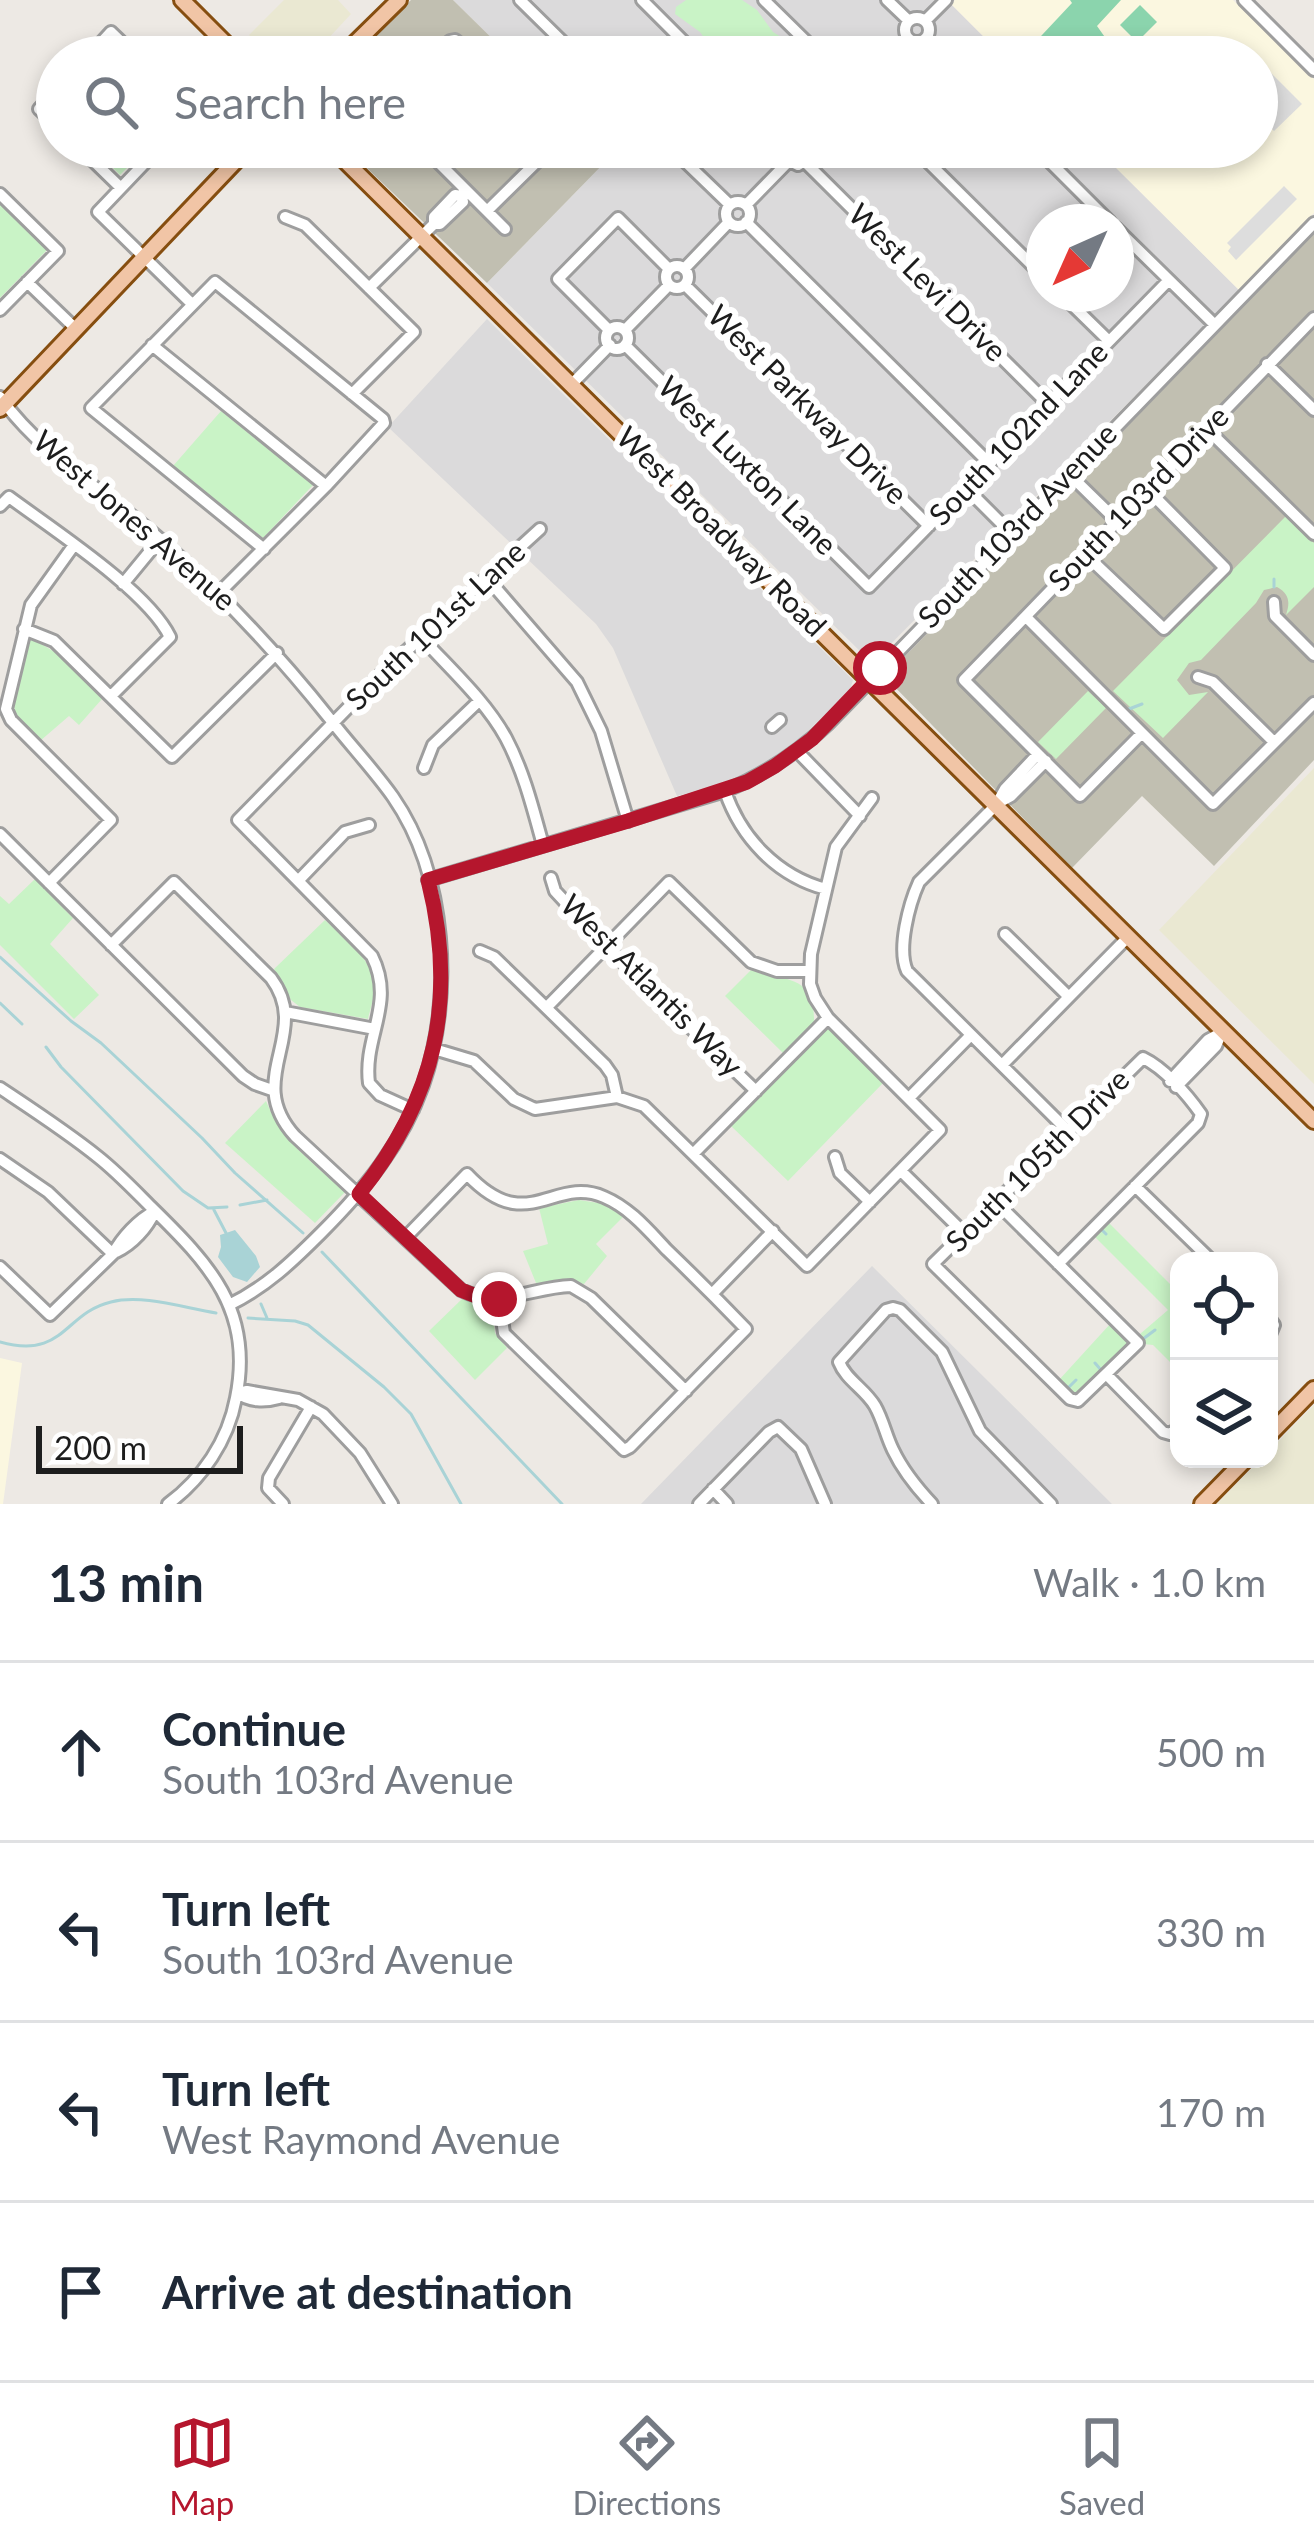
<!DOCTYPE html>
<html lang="en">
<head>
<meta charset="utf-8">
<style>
  :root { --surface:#fff; --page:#f2f2f3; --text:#1f2937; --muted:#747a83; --line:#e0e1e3; --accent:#b5162d }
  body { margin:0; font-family:Lato,sans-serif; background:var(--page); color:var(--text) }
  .controls { position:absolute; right:36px; bottom:36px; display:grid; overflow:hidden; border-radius:24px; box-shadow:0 6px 18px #0003 }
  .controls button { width:108px; height:108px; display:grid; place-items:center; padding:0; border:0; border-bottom:3px solid var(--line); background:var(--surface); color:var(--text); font:60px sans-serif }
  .compass { position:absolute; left:1026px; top:204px; width:108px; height:108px; border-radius:50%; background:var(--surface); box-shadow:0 6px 18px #0003; rotate:225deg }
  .scale { position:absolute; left:36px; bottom:30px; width:207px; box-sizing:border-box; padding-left:12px; border:6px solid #1d1d1d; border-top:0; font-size:33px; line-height:42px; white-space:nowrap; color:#1d1d1d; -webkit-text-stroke:9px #fff; paint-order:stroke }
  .stop { position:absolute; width:36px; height:36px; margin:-27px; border:9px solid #b5162d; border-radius:50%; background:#fff }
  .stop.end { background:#b5162d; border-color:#fff; box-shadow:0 3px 12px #0008 }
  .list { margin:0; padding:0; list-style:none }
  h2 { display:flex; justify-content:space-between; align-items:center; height:156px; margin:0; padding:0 48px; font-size:51px }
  h2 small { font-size:39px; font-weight:400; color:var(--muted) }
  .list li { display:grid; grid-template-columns:78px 1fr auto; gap:36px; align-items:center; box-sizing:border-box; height:180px; padding:0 48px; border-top:3px solid var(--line) }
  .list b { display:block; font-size:45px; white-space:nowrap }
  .list p { margin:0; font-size:39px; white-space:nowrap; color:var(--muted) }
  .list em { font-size:39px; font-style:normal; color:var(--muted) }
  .icon { flex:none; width:66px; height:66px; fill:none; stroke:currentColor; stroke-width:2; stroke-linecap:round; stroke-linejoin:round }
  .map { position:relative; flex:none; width:1314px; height:1504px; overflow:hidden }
  .search { position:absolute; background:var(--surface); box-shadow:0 6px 18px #0003; left:36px; right:36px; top:36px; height:132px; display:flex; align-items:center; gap:30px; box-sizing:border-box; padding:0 42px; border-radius:66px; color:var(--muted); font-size:45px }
  .sheet { height:876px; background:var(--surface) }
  nav { display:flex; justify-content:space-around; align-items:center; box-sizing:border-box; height:168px; border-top:3px solid var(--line); background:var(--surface); font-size:33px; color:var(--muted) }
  nav a { display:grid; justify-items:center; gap:6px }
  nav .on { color:var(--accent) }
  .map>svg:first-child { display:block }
  .residential { fill:#dbdadb; fill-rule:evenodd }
  .education { fill:#fbf7e0 }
  .construction { fill:#c1bfb1 }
  .farmland { fill:#eae8d2 }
  .park { fill:#c9f3c6 }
  .pitch { fill:#8bd4ad }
  .parking { fill:#ddd }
  .water { fill:#a9d3d6 }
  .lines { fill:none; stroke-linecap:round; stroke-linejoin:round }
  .stream { stroke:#a9d3d6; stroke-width:3 }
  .minor-casing { stroke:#9e9e9e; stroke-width:16 }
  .major-casing { stroke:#864e10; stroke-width:20 }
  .minor { stroke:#fff; stroke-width:10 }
  .major { stroke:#f1c5a6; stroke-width:14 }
  .route { stroke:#b5162d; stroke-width:15 }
  .labels { text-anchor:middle; stroke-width:12; stroke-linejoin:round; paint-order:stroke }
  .street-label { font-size:30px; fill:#1d1d1d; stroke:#fff }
</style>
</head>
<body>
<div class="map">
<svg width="1314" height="1504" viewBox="0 0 1314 1504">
  <rect width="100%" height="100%" fill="#ede9e4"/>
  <path class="residential" d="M453,0H947L1004,57H511Z
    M603,147H1095L1239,290L877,658L868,659L487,283L611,156ZM1044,222H1116V294H1044Z
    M487,319L853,680L849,693L774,762L735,782L677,796L613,648L596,624L388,427Z
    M872,1266L1112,1504H641Z"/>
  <path class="education" d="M955,0H1233L1314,79V213L1239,290L1095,147H1257V57H1004L951,4Z
    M0,1358L22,1363L3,1504H0Z"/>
  <path class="construction" d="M411,0H453L511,57H352Z
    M345,147H603L612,155L487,283Z
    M1314,233V760L1214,866L1142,796L1072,868L885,677Z"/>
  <path class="farmland" d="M284,0H338L351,14L311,57H271L249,35Z
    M1314,768V1084L1159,930Z
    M1314,1405V1504H1217L1261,1459H1269V1451Z"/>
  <path class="park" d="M686,0H742L757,10L773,32L789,42L802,57H718L700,32L675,14L676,7Z
    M96,147H148L120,175L94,149Z
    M0,203L47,250L0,298Z
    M221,411L313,485L263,538L173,466Z
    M1286,516L1314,543V587L1286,615C1290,603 1290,594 1277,587L1264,590L1256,603L1201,660L1189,663L1177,680L1189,695L1208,692L1163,738L1113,691Z
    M28,636L58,654L102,699L79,725L69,716L40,741L16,715L13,703Z
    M1088,691L1106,708L1056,759L1038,742Z
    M35,879L73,918L50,944L99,995L74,1019L0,945V896L9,904Z
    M325,920C345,939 375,959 374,990C374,999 370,1010 368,1019L300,1007L291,1000L274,969Z
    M751,970C785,982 815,973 814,1022L783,1053L725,996Z
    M827,1027L884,1082L788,1181L731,1126Z
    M266,1101C282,1141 313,1163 345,1192L315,1223L225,1143Z
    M579,1200L605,1204L623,1217L596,1244L607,1256L584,1284L567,1280L536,1283L523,1251L548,1244L539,1208Z
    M1108,1222L1179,1293V1371L1153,1345L1143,1344L1140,1334L1168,1310L1095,1237Z
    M463,1298L486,1307L493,1314L495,1333L507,1348L475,1380L429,1331Z
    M1111,1323L1128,1341L1127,1347L1080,1394H1073L1059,1380Z"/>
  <path class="pitch" d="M1070,0H1121L1097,26L1119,57H1028L1027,51L1072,3Z
    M1140,5L1157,22L1137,42L1120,25Z"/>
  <path class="parking" d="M1257,59L1302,104L1274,131L1257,114Z
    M1284,186L1297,199L1236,260L1228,251L1231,247L1227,243Z"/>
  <path class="water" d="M235,1230L256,1256L260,1267L247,1282L233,1277L218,1257L221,1247L220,1235Z"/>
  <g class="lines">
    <path class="stream" d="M1274,587V579
      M1129,709L1142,704
      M0,957L71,1021L101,1043L202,1138L235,1173L303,1233
      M0,1003L22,1024
      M46,1047L61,1067L183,1191L208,1208L227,1207
      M240,1205L267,1200
      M214,1210L226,1233
      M1102,1230L1106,1234
      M322,1252L562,1504
      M261,1304L267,1318
      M248,1318L295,1321L308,1325L384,1387L411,1414L461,1504
      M1143,1339L1155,1330
      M0,1342C64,1360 64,1313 111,1302C143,1294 184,1308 216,1313
      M1095,1363L1101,1370
      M1069,1387L1076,1380"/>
    <defs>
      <path id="minor" d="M520,0L578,57
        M642,0L699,57
        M764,0L822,57
        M887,0L909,21
        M1244,0L1314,70
        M905 30a12 12 0 1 1 24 0a12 12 0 1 1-24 0Z
        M925,21L946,0
        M926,38L945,57
        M88,57L111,32L137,57
        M433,57L450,41L455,40L476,57
        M891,57L909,39
        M57,90L39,109L57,126
        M79,147L121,188
        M160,147L98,212L192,304
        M423,147L505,229
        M567,147L577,157
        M670,147L730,205
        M787,147L786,159L798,165L807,159V147
        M913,147L1044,277
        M1035,147L1110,222
        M805,162L1048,404
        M0,194L58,251L0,310
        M726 214a12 12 0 1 1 24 0a12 12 0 1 1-24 0Z
        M746,205L788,162
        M487,211L552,147
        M285,217L305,225L414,332L352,394
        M746,222L990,464
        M1116,228L1215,325
        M666 277a11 11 0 1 1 22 0a11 11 0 1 1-22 0Z
        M684,269L729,222
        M27,282L77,330
        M685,285L929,526
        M369,288L434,224H440L463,202L462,196L455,195L434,217V224
        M1061,294L1109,341
        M606 338a11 11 0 1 1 22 0a11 11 0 1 1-22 0Z
        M609,330L558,279L618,218L669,269
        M625,330L669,285
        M152,345L326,486
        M625,345L869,587L1169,280
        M1267,364L1314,410
        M571,385L610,345
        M0,397C43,457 109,493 162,541C224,596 279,655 330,719C350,745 374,770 393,797C447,875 454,997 423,1085C402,1144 365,1189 321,1233C292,1262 266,1287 229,1305
        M1206,428L1314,534
        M1069,474L1118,522
        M966,488L1012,534
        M0,506L9,497C52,529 148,591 170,637L111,696
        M1086,555L1164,629L1225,568L1149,491
        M487,578L577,682L601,731L628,821
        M123,584L160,539
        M218,594L326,486L384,423L383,419L215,282L91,408L264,549
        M1274,602L1275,616L1314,655
        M1026,617L1213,804L1314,703
        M24,629L54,641L172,757L277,653
        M421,637C450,669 485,700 506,738C524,772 533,809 543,845
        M1198,677L1213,682L1274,742
        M772,727L780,720
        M1142,733L1080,796L964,680L1314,318
        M797,751L860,816
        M1038,754L1005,789L996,805L919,882C909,904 897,949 907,971L1068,1131
        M424,768L433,745L479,701
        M725,791C741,838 777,876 826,889
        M998,803L1011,796L1046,761
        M0,834L243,1076L255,1084L272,1090
        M551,878L555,891L606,946L756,1091
        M428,880L725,791C764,775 797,753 828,724L1314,223
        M298,881L345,832L369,825
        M49,883L111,820L11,720L6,709L31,605L74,545
        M1005,934L1069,997
        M111,945L174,882L271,978C313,1034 242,1078 295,1136L461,1290C500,1309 532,1287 571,1286L591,1298L686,1391
        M480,951L494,957L605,1065L612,1075L617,1097
        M547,1007L669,882L751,962L777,971H809
        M285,1012L375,1029
        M434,1049L474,1061L514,1099L535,1109L617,1097L644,1106L807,1266L940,1130L828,1018L815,998L810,984L811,954L836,847L872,798
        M1002,1065L1129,936
        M1170,1081L1208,1040L1219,1034
        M1176,1087L1216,1046L1222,1032
        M0,1088C33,1110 67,1132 98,1157C117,1172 134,1190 151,1207C209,1264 254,1310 236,1398C228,1441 202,1479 168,1504
        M910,1097L971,1035
        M413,1110L380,1095L369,1083C363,1036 396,1004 372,956L238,820L380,675L540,529
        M694,1153L828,1018
        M835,1157L840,1173L870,1202
        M0,1159L48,1192L113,1254
        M901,1171L964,1233
        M1135,1186L1212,1261
        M996,1202L1138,1343L1078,1401L1070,1399L933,1264L1143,1058C1164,1068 1187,1094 1201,1114L1198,1123L1058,1264
        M406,1237L467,1174C527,1238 553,1175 604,1197C630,1208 648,1230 667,1250C694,1276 720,1302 746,1329L630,1447L624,1450L504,1333L499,1299
        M116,1252C133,1244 147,1228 155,1211
        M0,1267L50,1315L113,1254C122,1237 138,1220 155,1211
        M712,1294L773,1231
        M1269,1318L1274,1325L1269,1337
        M1107,1375L1163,1432L1170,1434L1179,1428
        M238,1393L247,1391L298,1400L323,1414L360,1453L392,1504
        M238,1393C249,1402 265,1402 279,1398
        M713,1489L727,1504
        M283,1504L268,1488L269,1478L311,1407
        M699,1504L769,1432L778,1427L801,1449L825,1504
        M932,1504C916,1487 903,1471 893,1450C886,1436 883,1420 875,1406C865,1389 846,1380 839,1362L886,1310L893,1308L900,1310L942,1352L980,1431L1051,1504"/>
      <path id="major" d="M182,0L239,57
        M341,57L399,0
        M331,147L1314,1121
        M0,409L249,147
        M1269,1435L1314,1389
        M1202,1504L1246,1459"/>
    </defs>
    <use href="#minor" class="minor-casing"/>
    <use href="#major" class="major-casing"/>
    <use href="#minor" class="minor"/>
    <use href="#major" class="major"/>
  </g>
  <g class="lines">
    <path class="route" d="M499,1299H484L461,1290L359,1194C436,1098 458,999 428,880L628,821L747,782L775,766L812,739L880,668"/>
  </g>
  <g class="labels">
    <g class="street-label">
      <text transform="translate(927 283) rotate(45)" y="10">West Levi Drive</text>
      <text transform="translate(807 405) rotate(45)" y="10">West Parkway Drive</text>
      <text transform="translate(1019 434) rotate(-46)" y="10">South 102nd Lane</text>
      <text transform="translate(747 466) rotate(45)" y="10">West Luxton Lane</text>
      <text transform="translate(1139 499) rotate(-46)" y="10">South 103rd Drive</text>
      <text transform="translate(134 521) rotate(41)" y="10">West Jones Avenue</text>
      <text transform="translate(1018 526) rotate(-46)" y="10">South 103rd Avenue</text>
      <text transform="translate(721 532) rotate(45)" y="10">West Broadway Road</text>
      <text transform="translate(436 626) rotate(-43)" y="10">South 101st Lane</text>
      <text transform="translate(651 986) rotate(45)" y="10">West Atlantis Way</text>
      <text transform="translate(1038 1161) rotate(-45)" y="10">South 105th Drive</text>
    </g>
  </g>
</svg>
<div class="controls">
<button><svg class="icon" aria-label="locate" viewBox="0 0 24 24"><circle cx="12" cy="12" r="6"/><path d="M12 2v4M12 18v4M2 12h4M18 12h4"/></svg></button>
<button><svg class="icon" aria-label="layers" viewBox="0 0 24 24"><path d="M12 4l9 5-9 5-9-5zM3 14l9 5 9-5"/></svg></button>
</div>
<svg class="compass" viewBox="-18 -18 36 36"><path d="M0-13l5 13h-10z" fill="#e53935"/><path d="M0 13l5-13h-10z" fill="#747a83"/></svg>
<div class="scale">200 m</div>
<div class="stop" style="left:880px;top:668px"></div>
<div class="stop end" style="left:499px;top:1299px"></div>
<div class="search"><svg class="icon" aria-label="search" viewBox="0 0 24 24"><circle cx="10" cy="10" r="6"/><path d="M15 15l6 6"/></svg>Search here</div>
</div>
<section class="sheet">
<h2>13 min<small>Walk · 1.0 km</small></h2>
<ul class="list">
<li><svg class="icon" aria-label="ahead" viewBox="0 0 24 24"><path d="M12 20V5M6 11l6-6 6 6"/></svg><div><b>Continue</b><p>South 103rd Avenue</p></div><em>500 m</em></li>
<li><svg class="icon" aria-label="left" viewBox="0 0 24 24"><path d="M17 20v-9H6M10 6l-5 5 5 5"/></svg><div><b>Turn left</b><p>South 103rd Avenue</p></div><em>330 m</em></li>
<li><svg class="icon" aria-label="left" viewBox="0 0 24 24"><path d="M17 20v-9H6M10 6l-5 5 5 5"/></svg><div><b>Turn left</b><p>West Raymond Avenue</p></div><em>170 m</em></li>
<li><svg class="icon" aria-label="arrive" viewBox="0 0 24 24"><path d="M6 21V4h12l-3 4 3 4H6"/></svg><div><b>Arrive at destination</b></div></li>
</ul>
</section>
<nav>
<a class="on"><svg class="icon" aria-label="map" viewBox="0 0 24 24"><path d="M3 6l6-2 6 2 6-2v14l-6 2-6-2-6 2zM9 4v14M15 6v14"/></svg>Map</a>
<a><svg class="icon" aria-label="directions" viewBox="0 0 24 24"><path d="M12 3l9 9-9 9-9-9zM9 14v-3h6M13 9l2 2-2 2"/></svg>Directions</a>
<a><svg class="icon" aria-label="saved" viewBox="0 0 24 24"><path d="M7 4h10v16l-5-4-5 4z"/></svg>Saved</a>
</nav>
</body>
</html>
